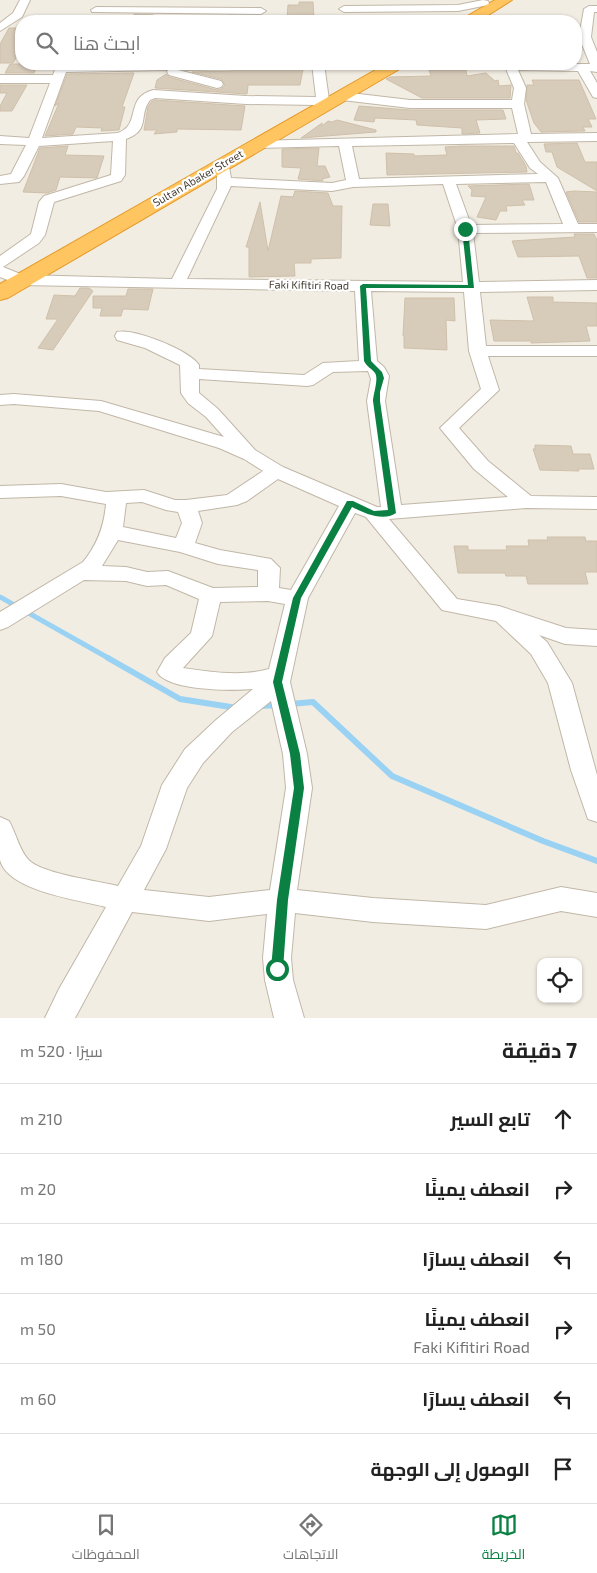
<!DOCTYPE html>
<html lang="ar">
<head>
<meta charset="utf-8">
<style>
  :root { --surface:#fff; --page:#f2f2f2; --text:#222; --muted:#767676; --line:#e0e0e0; --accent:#0b8043 }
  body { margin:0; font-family:"Exo 2",Cairo,sans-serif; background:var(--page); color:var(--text); direction:rtl }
  .controls { position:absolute; right:15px; bottom:15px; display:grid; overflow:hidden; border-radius:10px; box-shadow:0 1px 4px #0004 }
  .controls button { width:45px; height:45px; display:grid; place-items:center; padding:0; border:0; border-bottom:1px solid var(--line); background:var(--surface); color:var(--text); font:25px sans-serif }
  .stop { position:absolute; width:15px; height:15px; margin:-11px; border:4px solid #0b8043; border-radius:50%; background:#fff }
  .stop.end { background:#0b8043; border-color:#fff; box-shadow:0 1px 5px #0008 }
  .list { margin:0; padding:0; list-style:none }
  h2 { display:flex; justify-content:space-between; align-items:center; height:65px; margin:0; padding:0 20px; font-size:21px }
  h2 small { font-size:16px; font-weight:400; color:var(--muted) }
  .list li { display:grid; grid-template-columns:32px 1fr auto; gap:15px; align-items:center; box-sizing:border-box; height:70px; padding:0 20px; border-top:1px solid var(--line) }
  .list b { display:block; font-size:19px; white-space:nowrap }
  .list p { margin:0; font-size:16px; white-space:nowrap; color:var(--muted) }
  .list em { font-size:16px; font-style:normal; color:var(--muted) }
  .icon { flex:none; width:28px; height:28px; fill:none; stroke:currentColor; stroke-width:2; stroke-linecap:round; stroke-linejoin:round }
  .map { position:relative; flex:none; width:597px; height:1018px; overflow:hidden; direction:ltr }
  .search { position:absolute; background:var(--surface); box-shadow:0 1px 4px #0004; left:15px; right:15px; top:15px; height:55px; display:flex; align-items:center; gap:12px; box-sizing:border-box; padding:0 18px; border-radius:20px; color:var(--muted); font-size:19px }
  .sheet { height:485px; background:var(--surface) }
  nav { display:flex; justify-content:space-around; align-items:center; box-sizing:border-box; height:70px; border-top:1px solid var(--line); background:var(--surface); font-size:14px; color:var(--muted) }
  nav a { display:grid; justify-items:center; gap:2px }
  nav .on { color:var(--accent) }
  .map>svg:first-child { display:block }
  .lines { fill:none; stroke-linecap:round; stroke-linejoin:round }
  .stream-far1 { stroke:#9ad2f4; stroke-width:5 }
  .stream { stroke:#9ad2f4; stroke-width:6 }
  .building { fill:#d7cbba; stroke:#cfc0aa }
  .street-casing { stroke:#c1b7a8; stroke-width:2 }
  .highway-casing { stroke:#e59a29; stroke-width:2 }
  .street { fill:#fff; fill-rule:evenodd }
  .highway { fill:#ffc561; fill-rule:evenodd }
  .route { fill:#0b8043 }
  .labels { text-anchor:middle; stroke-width:4.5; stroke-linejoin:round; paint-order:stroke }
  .far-street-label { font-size:11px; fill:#443d33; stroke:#fff }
</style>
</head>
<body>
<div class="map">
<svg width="597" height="1018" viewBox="0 0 597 1018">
  <rect width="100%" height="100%" fill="#f2ede2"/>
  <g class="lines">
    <path class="stream-far1" d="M0,597L110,659"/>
    <path class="stream" d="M108,658L180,699L237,708
      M290,704L313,702L392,776L543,841L597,861
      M260,706L279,705"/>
  </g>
  <path class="building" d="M299,2H313L314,19H287L288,5H299Z
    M134,14L154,15L152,21H135Z
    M228,15L249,16L248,21H226Z
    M9,28H21V49L13,63H0V44Z
    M10,64H38L34,73H5Z
    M247,64H304L300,85H248L247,94L155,88L157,80L166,74L169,77L217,90L221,89L225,85L221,79L192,72L231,71L237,67H246Z
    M429,70H466L467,76L486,73L495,81L498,80L499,86L511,85L510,98H422L386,79L390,77L431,76Z
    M134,73L122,107H125L119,130L101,131L102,128L76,127L73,134L45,136L59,103L55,106L67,74Z
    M532,80H579L596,119H588L592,127H583L585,131L541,132L534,123L526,100L527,85H534Z
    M0,85H27L12,111H0V106L7,93H0Z
    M155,100L245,106L241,130L177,129V132L154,134L157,130H144L148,107L151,102Z
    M359,106L410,110H503L506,119L476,120L480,133L462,134V128L417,125L416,120L375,118L374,122L354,120Z
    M337,120L376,130V132L301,138L322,123V126L328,121L332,122Z
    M577,143L585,162H597V191L557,167L552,152H546L544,144Z
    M68,146L65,155L104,156L97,178L60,177L56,190L47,193L23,192L40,148Z
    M461,146H514L516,153H518L526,166L527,172L387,175L386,153L414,154V156L447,155L445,147Z
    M319,148L317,166H325L330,177L322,179L323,181L298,179L301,168L282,167V149Z
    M529,184L534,200H522L525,205L506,206L507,211H500L496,220L477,217L486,197L471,196L472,190L468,186Z
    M295,191L328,193L333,206H342L341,258L311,259V263H294L295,276L249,277V247H246L260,202L268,251L281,196L293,197Z
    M574,191L597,192V222H579L566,192Z
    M373,204H388L390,226L370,225Z
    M574,234H594L597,240V278H587L579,256L518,257L512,241L575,237Z
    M80,288H89L93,291L53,350L38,348L58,319H46L54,295L75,296Z
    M128,289H153L148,310L123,309L121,316H100L102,308H93V296H126Z
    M527,297H553V302L597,303V326H586L590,341L531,343V341H494L490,320L534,321Z
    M405,298H454L455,321L446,320L447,350L404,348V336H403Z
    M535,445L571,446L573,454H590L594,469H578L579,471L540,470L533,449H535Z
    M547,537H585L586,541H597V572H585L588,584H528L526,576H506L505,573H458L454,546H468V550H507L506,546H529L528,540H548Z"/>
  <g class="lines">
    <defs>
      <path id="street" d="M20,0H30L22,17L0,31V23L13,13Z
        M483,0L488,1L489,3L488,5L458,11L344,12L339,9L344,6L458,5Z
        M589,6H597V12H594L591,37L597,52V72L590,71L597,83V98L593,97L578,71L518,70L526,88L524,104L531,134L597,133V141L527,142L540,162L558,178L578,224H597V232L473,233L479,282L597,280V290L480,292L486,346H597V356H488L499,390L459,428L488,461L531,496L597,497V509L526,508L389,519L457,599L499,606L566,628L597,630V646L565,644L539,635L547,642L572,683L597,775V822L588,819L571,770L548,683L531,654L496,621L442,610L366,517L355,513L308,598L290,682L307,754L312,788L297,890L373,898L486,905L561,887L597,893V917L561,911L486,929L373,922L295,913L291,958L293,980L304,1018H274L265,980L263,958L267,914L209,921L132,912L75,1018H45L59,989L106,907C79,900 8,891 0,860C0,848 0,830 0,817L9,821C16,833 20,853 31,862C46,874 98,881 118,886L141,846L162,785L185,749L216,720L253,689C232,691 168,691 157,672L165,658L191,633L199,599L166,585L147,586L126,581L84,580L8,627L0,630V612L83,562C97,545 104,527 106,504L61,496L0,498V486L61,484L106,492L144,490L175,500H186L227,495L263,471L244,459L219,448L99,411L14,404L0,405V395L14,394L101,401L224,437L206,417L188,403L181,393L180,365L145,348L117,340L115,336L117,332C134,328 189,350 199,365V369L304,375L323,363L359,361L355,291L20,285L0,277V256L31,234L39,202L44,196L111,175L113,141L39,146L24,176L19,182L0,184V176L11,174L26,145L0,144V136L29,138L50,83H0V75H53L57,64L237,65L231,69L178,70L221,81L223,84L221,87L217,88L169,75L167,72L168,70L66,72L42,138L118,133C142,124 124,98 153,90L246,96L316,97L312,64H324L330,107L324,111L320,110L317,105L246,104L155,98L150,100C138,116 151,130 126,139L125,175L121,181L54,202L45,235L39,243L3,267L23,275L172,279L217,189V170L219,167H229L231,178L332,183L346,180L339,146L257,148L252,147L250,144L252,141L518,134L512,108H410L342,100L336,96L342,92L410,100H512L514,88L506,69L423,68L417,64H590L579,37L584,9ZM514,143L530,168L538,174L359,179L352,146ZM546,182L563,224L471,225L456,184ZM443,184L458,229L463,282L187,279L231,186L332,191L353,187ZM371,291L464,292L469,351L481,389L440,428L474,469L508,497L401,505L385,401L389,376L384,367L377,361ZM368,371L371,379L367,401L381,507H377L283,467L255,450L218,409L199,393V379L307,386L313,385L333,372ZM278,479L339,506L291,590L279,588L280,568L271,559L220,550L195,543L202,523L198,511L237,505L247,501ZM142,502L166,510L178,512L182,523L176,538L123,527L126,503ZM118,540L180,552L218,564L258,570V587L213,588L168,571L147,572L126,567L102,566ZM268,601L285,604L269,669C241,677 211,672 183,668L212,636L220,602ZM271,701L283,754L286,788L270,890L209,897L144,890L166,849L187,788L203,763L232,732Z
        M96,7L261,8L266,11L261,14L92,12L91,10Z"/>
      <path id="highway" d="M495,0H512L479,21H461L464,18Z
        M386,64H405L403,67L8,298L0,300V284Z"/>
    </defs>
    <use href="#street" class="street-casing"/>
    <use href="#highway" class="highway-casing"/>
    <use href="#street" class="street"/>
    <use href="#highway" class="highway"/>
  </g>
  <path class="route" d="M465,227L468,229L474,288H366L371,361L382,372L384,378L380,392V401L396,513C383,522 364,513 352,507L301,598L282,682L300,754L304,788L288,900L283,969L281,973L277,974L273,973L271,969L277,900L294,788L290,754L273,682L293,598L347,501H353L374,511L388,510L373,401C373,394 379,379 375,373C371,368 367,367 364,361L360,286L363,284L468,285L462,229Z"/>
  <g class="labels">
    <g class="far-street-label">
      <text transform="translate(198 178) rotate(-30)" y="4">Sultan Abaker Street</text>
      <text transform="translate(309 285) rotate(1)" y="4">Faki Kifitiri Road</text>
    </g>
  </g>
</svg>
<div class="controls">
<button><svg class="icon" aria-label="locate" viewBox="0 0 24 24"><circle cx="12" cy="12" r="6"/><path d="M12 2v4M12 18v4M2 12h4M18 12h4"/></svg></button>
</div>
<div class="stop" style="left:277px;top:969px"></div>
<div class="stop end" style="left:465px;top:229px"></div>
<div class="search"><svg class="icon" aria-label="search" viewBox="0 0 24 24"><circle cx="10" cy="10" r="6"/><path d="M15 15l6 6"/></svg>ابحث هنا</div>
</div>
<section class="sheet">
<h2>7 دقيقة<small>سيرًا · 520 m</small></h2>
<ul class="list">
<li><svg class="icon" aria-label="ahead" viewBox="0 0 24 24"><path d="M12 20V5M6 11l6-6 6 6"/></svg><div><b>تابع السير</b></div><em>210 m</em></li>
<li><svg class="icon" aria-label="right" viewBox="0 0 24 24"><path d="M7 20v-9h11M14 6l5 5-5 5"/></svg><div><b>انعطف يمينًا</b></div><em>20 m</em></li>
<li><svg class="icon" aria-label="left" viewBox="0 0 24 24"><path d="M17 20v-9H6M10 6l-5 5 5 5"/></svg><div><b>انعطف يسارًا</b></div><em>180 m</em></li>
<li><svg class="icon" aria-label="right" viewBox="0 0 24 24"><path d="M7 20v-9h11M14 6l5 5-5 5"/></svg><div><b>انعطف يمينًا</b><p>Faki Kifitiri Road</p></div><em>50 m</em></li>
<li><svg class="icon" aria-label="left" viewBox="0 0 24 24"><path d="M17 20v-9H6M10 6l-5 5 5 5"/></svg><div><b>انعطف يسارًا</b></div><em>60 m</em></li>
<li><svg class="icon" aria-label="arrive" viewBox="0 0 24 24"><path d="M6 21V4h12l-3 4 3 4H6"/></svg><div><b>الوصول إلى الوجهة</b></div></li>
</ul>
</section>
<nav>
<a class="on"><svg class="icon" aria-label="map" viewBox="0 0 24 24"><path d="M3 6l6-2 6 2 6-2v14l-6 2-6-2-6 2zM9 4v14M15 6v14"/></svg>الخريطة</a>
<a><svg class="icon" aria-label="directions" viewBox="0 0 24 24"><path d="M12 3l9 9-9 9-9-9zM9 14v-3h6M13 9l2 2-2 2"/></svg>الاتجاهات</a>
<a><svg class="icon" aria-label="saved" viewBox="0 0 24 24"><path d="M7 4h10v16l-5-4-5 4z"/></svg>المحفوظات</a>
</nav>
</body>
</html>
